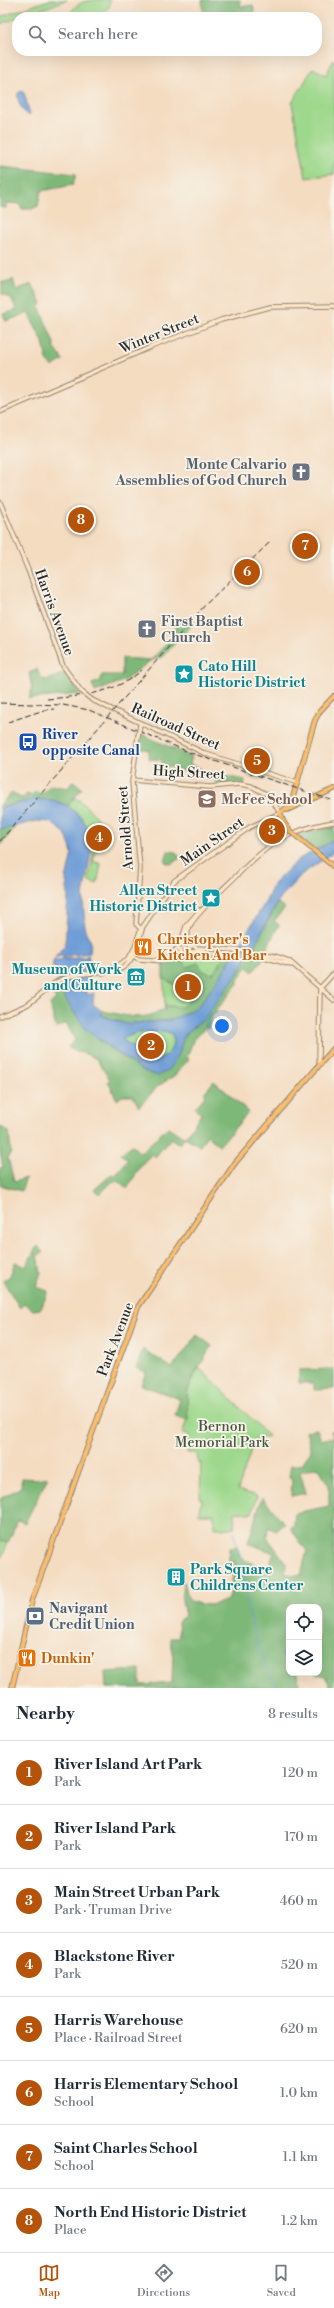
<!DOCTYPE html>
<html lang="en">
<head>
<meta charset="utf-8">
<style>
  :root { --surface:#fff; --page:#f6f6f7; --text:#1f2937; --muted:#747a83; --line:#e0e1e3; --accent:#b45309 }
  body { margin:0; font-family:"Libre Bodoni",serif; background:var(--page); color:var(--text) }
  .controls { position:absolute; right:12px; bottom:12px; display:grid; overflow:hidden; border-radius:8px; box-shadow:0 4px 16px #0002 }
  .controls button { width:36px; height:36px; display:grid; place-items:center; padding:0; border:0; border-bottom:1px solid var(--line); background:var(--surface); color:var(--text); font:20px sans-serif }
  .you { position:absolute; left:222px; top:1026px; width:14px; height:14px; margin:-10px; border:3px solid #fff; border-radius:50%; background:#1a73e8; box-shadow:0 0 0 6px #1a73e833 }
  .badge { display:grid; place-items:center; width:26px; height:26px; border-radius:50%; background:var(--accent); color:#fff; font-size:13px; font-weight:700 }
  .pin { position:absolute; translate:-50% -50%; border:2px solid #fff; box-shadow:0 1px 4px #0006 }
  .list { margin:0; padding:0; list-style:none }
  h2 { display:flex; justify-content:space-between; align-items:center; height:52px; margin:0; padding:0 16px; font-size:17px }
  h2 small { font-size:13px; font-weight:400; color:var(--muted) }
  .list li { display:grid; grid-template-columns:26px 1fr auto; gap:12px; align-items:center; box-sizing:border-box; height:64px; padding:0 16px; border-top:1px solid var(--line) }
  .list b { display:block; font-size:15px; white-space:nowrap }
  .list p { margin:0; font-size:13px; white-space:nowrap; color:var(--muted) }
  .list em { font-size:13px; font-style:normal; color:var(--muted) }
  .icon { flex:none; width:22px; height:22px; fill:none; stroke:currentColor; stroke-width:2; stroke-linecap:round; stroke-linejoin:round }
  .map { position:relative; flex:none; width:334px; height:1688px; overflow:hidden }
  .search { position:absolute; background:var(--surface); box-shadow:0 4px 16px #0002; left:12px; right:12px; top:12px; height:44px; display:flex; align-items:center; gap:10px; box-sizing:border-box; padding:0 14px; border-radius:16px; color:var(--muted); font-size:15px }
  .sheet { height:564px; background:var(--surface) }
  nav { display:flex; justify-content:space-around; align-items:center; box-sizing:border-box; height:56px; border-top:1px solid var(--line); background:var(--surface); font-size:11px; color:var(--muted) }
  nav a { display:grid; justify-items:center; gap:2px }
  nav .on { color:var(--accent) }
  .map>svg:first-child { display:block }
  .green { fill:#9dd88c; stroke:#64825c }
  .forest { fill:#7eb878; stroke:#547252 }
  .water { fill:#6e9dd7; stroke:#4c6481; fill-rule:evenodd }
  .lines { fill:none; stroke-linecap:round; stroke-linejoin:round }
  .stream { stroke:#6e9dd7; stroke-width:1 }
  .secondary-casing { stroke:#908476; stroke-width:5.5 }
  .primary-casing { stroke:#908476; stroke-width:6 }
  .secondary { stroke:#fde5c5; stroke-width:3.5 }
  .primary { stroke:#fabe6d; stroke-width:4 }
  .rail { stroke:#2b2b2b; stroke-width:1; stroke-dasharray:6 3; stroke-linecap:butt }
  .secondary-bridge-casing { stroke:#908476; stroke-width:5.5; stroke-linecap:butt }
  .primary-bridge-casing { stroke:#908476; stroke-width:6; stroke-linecap:butt }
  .secondary-bridge { stroke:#fde5c5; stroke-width:3.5 }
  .primary-bridge { stroke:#fabe6d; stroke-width:4 }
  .labels { text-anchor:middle; stroke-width:3.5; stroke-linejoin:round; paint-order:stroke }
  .street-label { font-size:14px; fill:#2b2b2b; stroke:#f7f3e8 }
  .worship-label { font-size:14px; font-weight:bold; fill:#5b616d; stroke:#f7f3e8; text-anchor:end }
  .culture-label { font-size:14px; font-weight:bold; fill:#0d838f; stroke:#f7f3e8; text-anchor:start }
  .transit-label { font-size:14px; font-weight:bold; fill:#164399; stroke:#f7f3e8; text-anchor:start }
  .education-label { font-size:14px; font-weight:bold; fill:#785e54; stroke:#f7f3e8; text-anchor:start }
  .food-label { font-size:14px; font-weight:bold; fill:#c56008; stroke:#f7f3e8; text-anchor:start }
  .park-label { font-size:14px; fill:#485643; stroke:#f7f3e8 }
  .service-label { font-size:14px; font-weight:bold; fill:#4e5e75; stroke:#f7f3e8; text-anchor:start }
</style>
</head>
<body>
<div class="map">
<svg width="334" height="1688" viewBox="0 0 334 1688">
  <rect width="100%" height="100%" fill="#f7f3e8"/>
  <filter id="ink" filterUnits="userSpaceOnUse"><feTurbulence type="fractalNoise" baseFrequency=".025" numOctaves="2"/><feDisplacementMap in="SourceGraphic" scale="8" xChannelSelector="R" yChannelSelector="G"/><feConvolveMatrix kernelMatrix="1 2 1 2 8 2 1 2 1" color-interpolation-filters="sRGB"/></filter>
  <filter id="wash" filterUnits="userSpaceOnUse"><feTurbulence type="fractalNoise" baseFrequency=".012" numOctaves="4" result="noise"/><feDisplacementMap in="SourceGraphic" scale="16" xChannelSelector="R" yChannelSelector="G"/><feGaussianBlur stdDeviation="0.9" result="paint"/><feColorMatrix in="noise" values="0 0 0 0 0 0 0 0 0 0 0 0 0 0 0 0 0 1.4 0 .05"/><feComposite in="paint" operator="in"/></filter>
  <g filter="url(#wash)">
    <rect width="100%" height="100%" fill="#f4dcc1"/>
    <path class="green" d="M49,0H67L0,24V17Z
      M95,0H110L109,7C100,17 81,17 68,17C74,6 82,0 95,0Z
      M334,59V174L306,178L292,103L313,68L326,75Z
      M68,791C84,804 108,822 106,845L95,853L93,861L101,864L97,884L88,881C90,869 95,854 93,841C91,832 85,821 78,815C55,792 29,800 0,805L28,796Z
      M276,819L286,832L267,843L258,827Z
      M201,952L232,956L220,977L198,1007L165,1010L163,963Z
      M165,1031L172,1034C176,1049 167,1057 154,1062L122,1041V1038L137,1033Z
      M199,1368L269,1436L254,1440L238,1490L257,1496L252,1513L235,1512L234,1528H214V1514H199L200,1505L202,1504V1499H200L201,1463H198L197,1453H187L189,1434L182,1433C191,1413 185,1412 187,1394C189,1384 194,1376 199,1368Z
      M0,1540L8,1543L0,1561Z"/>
    <path class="forest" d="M202,0H240L241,7L253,5L255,17H204Z
      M0,166L76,174L73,185L41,191L38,206L32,209H21V204L6,203V208L0,207Z
      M13,279L16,290L32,284L42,304L39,306L54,343V347L63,360L52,367L47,360L43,342L28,313L6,321L3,314L17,310L11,298L2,294V282H9Z
      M181,618L195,622L162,657L150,661L125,680L95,692L92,684L100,681L102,675H122V658L151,660L170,640Z
      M37,669L41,678L47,680L65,673L80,694L29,699L32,689L29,673Z
      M139,733L192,757L190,764L207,773L245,780L244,786L217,785L216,779C198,778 182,768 162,766V760L149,759V750L136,748Z
      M73,781L82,788L68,806C44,795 24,801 0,808V805L12,792L22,799L27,794L31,796L35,792L42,794L50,785L68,788Z
      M16,826L0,846V830Z
      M334,827V840L315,850L297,835Z
      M168,851L176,852L180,858L171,864L165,862Z
      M278,903L285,908L274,921L279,925L269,944L266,955L253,972L247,967L237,980L239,982L212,1016L208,1029L206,1027L193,1041L187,1057L189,1059L174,1076L158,1086L139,1107L133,1096H122L117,1100L108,1081L110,1079C106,1075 97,1059 95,1058C86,1053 76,1053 68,1047L75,1040L66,1023L56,1028L50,1004L56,999L49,989L60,981L64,997L99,1040L143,1071L180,1050L184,1035L204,1019L241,969Z
      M224,955L232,956L220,977L198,1007L172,1020L126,1024L101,1015L102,1011C116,1013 133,1019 147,1016C154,1015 157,1010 165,1010L164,1005L180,1007L185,1005L202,985L196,981L185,991L163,978V963L180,958L187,967L198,963L203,971L212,974L219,966Z
      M214,1081L249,1112L219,1146L207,1135L200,1146L185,1137L179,1144L171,1138L155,1157L152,1154L142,1164L127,1189L120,1182L113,1181L100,1194L94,1190L112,1174L115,1176L128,1159L120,1154L132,1145L140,1153L168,1127L183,1137L186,1136L201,1114L195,1108L206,1095L204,1093Z
      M0,1126L9,1132L11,1153L8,1158L14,1182L26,1178L21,1191L0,1185V1168L3,1167L0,1152Z
      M38,1246L43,1253L37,1255L41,1272L36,1287L48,1291L41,1309L33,1310L24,1303L20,1308L3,1281L10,1276L15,1262L26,1267L35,1249Z
      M197,1335L212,1346L192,1378L187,1394L188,1420L175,1416L180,1399L141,1385L146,1372L136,1368L143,1349L172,1368Z
      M334,1369V1389L314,1390V1383H299V1370Z
      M317,1429L321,1440L333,1437L331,1431H334V1688H331L325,1676L315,1673H319V1607H289L287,1661H289V1673H298L299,1688H106L105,1672L140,1670V1685L172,1683L173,1652L170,1638H179L178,1621L185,1616L182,1601L184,1582L189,1600C203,1607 216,1606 229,1599L235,1562L229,1563V1547L237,1546L240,1557L267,1571L274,1553L248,1543L262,1497L285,1524L276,1531L268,1527L267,1537L286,1563L285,1574L301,1575L307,1551L290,1528L294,1524L295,1513L329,1506V1485L317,1467L300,1472L306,1493L291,1496L292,1481L289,1476L291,1466L302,1464L311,1451L306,1431Z
      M48,1477L25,1523L18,1520L8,1543L0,1540V1499L21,1487L22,1478L36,1479Z"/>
    <path class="water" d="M22,91L24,93L30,114L29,116C23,113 16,100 18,93Z
      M35,799L53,800L68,806L82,818L90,833L92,847L83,896L85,930L91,942L90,953L55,957L65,945L68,895L66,880L72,853L69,843L65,833L50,822L37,821L0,830V808Z
      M334,840V852L302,874L280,898L241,969L204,1019L184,1035L180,1050L170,1069L158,1076L143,1071L86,1030L64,997L56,968L52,967L54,959L60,960L65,958L67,960L68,957L75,959L76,956L83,958L88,955C92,965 85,982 87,995L94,993L93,1004L102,1011L101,1015L126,1024L172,1020L198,1007L220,977L266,901L274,883L299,859ZM165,1031L172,1034C176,1049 167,1057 154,1062L122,1039L137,1033Z
      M289,1647V1661H287L282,1657L283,1652Z"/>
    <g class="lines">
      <path class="stream" d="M234,1520V1528
        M234,1533C236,1546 243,1559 244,1572C248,1613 255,1652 278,1688"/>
    </g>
  </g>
  <g filter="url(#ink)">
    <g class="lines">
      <defs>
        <path id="secondary" d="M0,412L151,347L221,320L270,307L334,306
          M0,502L28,570L63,666L81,691
          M92,700L206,754L298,783
          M138,736L132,782L140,868L136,924L142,930
          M213,897C204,911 181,925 189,944L197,948C226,950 261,949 289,961L334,1000
          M213,898C257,858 271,832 334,822
          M181,943L186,926L200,910
          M181,954L178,947L184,942L190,946L189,953
          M258,955L291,965
          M133,956L139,959L164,961L176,955L202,950
          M166,958L178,948
          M96,973L117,966L129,958L135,947L140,931L174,881L250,827L280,813L270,796L251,786L240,784L210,787L132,780
          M0,1016C9,1012 19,1009 28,1004C39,997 48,986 60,980C102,962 129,993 142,929
          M319,1062L320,988L334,973"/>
        <path id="primary" d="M287,810L334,789
          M290,831L284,823L280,813L291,804L315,720L320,711L334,696
          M12,1688L32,1600L138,1307L235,1163L334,1048"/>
      </defs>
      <use href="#secondary" class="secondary-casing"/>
      <use href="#primary" class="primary-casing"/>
      <use href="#secondary" class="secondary"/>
      <use href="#primary" class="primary"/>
      <path class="rail" d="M47,699C81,696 115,694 142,670
        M0,703L63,705L89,710L191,753L334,801
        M8,722L44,710L54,709
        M0,841L205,605L270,542"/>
      <defs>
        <path id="secondary-bridge" d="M81,691L92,700
          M138,736L140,725"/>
        <path id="primary-bridge" d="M290,831L334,867"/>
      </defs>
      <use href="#secondary-bridge" class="secondary-bridge-casing"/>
      <use href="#primary-bridge" class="primary-bridge-casing"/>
      <use href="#secondary-bridge" class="secondary-bridge"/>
      <use href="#primary-bridge" class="primary-bridge"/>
    </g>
  </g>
  <defs>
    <symbol id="church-square" viewBox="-11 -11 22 22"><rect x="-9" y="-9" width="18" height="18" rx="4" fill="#6b7280" stroke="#f7f3e8"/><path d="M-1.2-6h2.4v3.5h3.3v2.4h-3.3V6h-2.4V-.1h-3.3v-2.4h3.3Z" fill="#fff"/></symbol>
    <symbol id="sight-square" viewBox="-11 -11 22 22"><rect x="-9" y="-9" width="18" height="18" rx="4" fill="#0f9aa8" stroke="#f7f3e8"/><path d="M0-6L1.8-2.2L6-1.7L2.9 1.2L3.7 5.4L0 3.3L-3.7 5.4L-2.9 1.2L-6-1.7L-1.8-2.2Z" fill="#fff"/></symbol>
    <symbol id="bus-square" viewBox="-11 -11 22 22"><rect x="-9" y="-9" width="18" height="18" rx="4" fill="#1a4fb4" stroke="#f7f3e8"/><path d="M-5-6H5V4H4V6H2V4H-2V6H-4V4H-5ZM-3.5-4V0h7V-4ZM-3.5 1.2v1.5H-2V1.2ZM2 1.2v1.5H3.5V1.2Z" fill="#fff"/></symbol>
    <symbol id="school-square" viewBox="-11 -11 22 22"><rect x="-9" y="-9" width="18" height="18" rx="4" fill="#8d6e63" stroke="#f7f3e8"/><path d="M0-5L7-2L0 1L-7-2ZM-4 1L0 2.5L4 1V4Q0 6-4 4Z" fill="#fff"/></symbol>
    <symbol id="restaurant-square" viewBox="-11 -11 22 22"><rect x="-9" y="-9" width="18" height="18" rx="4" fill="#e8710a" stroke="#f7f3e8"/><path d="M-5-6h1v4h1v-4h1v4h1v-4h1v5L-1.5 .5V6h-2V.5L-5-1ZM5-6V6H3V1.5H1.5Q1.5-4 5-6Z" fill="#fff"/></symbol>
    <symbol id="museum-square" viewBox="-11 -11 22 22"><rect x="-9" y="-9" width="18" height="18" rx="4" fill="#0f9aa8" stroke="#f7f3e8"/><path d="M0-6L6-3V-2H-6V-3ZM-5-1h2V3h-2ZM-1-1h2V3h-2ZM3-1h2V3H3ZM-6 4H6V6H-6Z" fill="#fff"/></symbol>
    <symbol id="building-square" viewBox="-11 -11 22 22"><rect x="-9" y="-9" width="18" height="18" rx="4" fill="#0f9aa8" stroke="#f7f3e8"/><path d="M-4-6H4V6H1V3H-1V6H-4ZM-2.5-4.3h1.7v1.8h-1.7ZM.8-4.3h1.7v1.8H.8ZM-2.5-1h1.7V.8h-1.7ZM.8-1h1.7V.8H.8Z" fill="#fff"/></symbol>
    <symbol id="bank-square" viewBox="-11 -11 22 22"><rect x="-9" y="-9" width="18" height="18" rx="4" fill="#5c6f8a" stroke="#f7f3e8"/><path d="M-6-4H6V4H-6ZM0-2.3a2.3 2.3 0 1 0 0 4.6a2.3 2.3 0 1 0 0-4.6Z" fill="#fff"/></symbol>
  </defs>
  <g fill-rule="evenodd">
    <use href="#church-square" x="290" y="461" width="22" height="22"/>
    <use href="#church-square" x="136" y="618" width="22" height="22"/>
    <use href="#sight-square" x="173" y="663" width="22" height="22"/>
    <use href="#bus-square" x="17" y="731" width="22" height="22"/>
    <use href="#school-square" x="196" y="788" width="22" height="22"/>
    <use href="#sight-square" x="200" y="887" width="22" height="22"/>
    <use href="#restaurant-square" x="132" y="936" width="22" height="22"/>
    <use href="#museum-square" x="125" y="966" width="22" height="22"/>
    <use href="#building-square" x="165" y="1566" width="22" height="22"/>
    <use href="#bank-square" x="24" y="1605" width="22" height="22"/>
    <use href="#restaurant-square" x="16" y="1647" width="22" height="22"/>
  </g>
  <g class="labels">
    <g class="street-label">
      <text transform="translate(159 333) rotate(-22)" y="5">Winter Street</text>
      <text transform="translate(55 612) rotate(70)" y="5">Harris Avenue</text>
      <text transform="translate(176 726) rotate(24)" y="5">Railroad Street</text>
      <text transform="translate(189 772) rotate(3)" y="5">High Street</text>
      <text transform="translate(125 828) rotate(-94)" y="5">Arnold Street</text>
      <text transform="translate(212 841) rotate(-35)" y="5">Main Street</text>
      <text transform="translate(115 1339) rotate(-69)" y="5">Park Avenue</text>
    </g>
    <g class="worship-label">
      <text x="287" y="469">Monte Calvario<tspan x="287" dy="16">Assemblies of God Church</tspan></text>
      <text x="161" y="626" text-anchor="start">First Baptist<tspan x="161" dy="16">Church</tspan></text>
    </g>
    <g class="culture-label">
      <text x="198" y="671">Cato Hill<tspan x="198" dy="16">Historic District</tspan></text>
      <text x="197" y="895" text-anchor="end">Allen Street<tspan x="197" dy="16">Historic District</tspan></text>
      <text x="122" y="974" text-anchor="end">Museum of Work<tspan x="122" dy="16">and Culture</tspan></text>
      <text x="190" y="1574">Park Square<tspan x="190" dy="16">Childrens Center</tspan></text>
    </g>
    <g class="transit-label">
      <text x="42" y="739">River<tspan x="42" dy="16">opposite Canal</tspan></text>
    </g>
    <g class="education-label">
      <text x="221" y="804">McFee School</text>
    </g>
    <g class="food-label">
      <text x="157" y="944">Christopher's<tspan x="157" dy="16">Kitchen And Bar</tspan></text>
      <text x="41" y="1663">Dunkin'</text>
    </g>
    <g class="park-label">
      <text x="222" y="1431">Bernon<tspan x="222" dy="16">Memorial Park</tspan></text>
    </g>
    <g class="service-label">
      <text x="49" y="1613">Navigant<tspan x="49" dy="16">Credit Union</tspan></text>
    </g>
  </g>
</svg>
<div class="controls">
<button><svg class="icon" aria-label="locate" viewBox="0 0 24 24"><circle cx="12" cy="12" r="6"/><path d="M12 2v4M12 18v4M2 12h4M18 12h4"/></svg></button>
<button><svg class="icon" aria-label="layers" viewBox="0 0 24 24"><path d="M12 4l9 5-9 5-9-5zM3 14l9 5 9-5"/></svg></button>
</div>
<div class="you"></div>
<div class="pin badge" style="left:188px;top:987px">1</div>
<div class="pin badge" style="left:151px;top:1046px">2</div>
<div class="pin badge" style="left:272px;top:831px">3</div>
<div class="pin badge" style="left:99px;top:838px">4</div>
<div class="pin badge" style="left:257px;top:761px">5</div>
<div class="pin badge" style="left:247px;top:572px">6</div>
<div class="pin badge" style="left:305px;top:546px">7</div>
<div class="pin badge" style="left:81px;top:520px">8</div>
<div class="search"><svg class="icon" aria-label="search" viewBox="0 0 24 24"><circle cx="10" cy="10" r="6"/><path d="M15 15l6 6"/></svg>Search here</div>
</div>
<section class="sheet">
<h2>Nearby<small>8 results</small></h2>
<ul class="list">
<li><span class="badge">1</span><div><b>River Island Art Park</b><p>Park</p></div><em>120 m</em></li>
<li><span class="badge">2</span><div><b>River Island Park</b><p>Park</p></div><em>170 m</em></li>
<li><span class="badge">3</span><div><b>Main Street Urban Park</b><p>Park · Truman Drive</p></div><em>460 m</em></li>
<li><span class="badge">4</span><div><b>Blackstone River</b><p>Park</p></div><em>520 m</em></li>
<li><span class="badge">5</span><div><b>Harris Warehouse</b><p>Place · Railroad Street</p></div><em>620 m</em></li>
<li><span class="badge">6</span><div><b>Harris Elementary School</b><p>School</p></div><em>1.0 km</em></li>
<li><span class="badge">7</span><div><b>Saint Charles School</b><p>School</p></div><em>1.1 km</em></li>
<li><span class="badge">8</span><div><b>North End Historic District</b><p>Place</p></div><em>1.2 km</em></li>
</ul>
</section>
<nav>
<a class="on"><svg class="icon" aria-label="map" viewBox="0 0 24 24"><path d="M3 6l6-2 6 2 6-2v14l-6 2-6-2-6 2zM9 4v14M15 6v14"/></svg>Map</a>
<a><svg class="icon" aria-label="directions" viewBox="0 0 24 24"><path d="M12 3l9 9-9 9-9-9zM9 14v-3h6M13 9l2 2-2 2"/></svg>Directions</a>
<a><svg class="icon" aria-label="saved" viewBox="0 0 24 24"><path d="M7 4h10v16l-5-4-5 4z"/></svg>Saved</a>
</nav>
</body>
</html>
